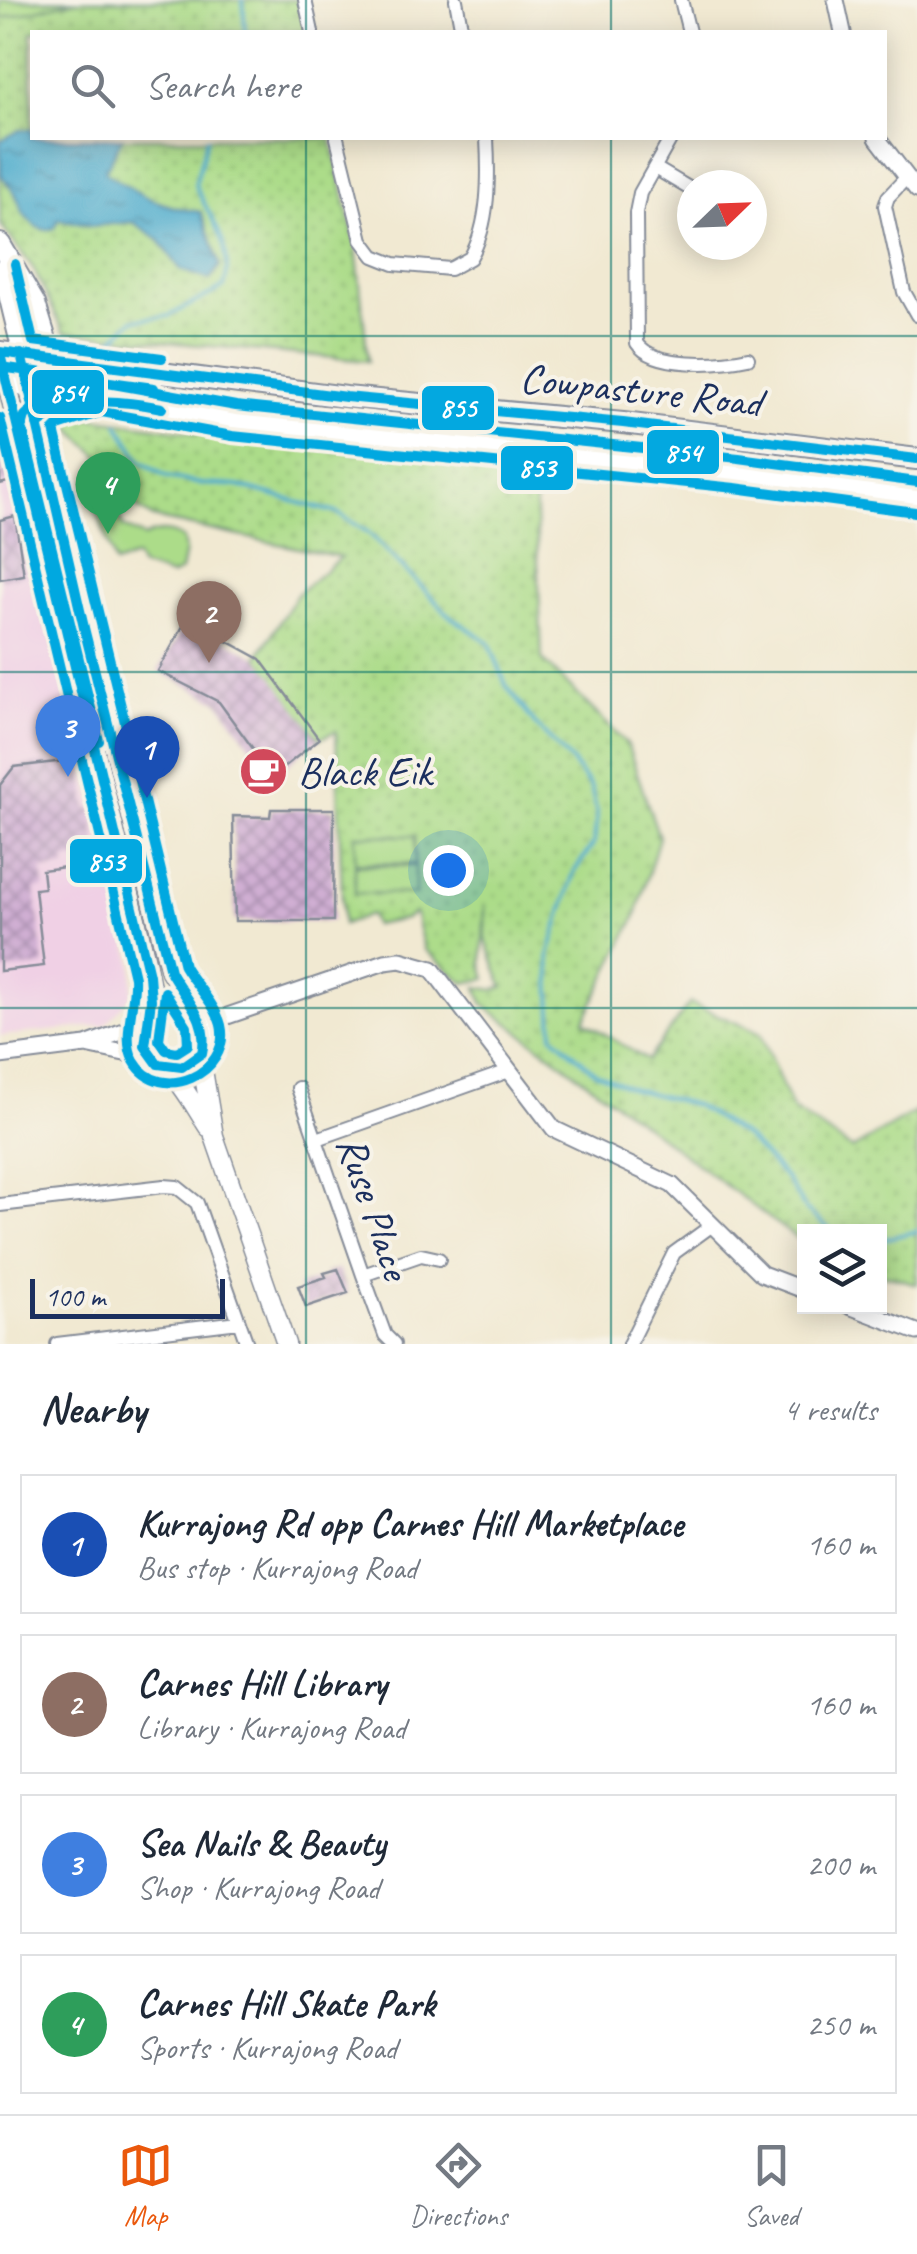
<!DOCTYPE html>
<html lang="en">
<head>
<meta charset="utf-8">
<style>
  :root { --surface:#fff; --page:#f6f6f7; --text:#1f2937; --muted:#747a83; --line:#e0e1e3; --accent:#ea580c }
  body { margin:0; font-family:Caveat,sans-serif; background:var(--page); color:var(--text) }
  .controls { position:absolute; right:30px; bottom:30px; display:grid; overflow:hidden; border-radius:0px; box-shadow:0 5px 25px #0003 }
  .controls button { width:90px; height:90px; display:grid; place-items:center; padding:0; border:0; border-bottom:2px solid var(--line); background:var(--surface); color:var(--text); font:50px sans-serif }
  .compass { position:absolute; left:677px; top:170px; width:90px; height:90px; border-radius:50%; background:var(--surface); box-shadow:0 5px 25px #0003; rotate:67deg }
  .scale { position:absolute; left:30px; bottom:25px; width:195px; box-sizing:border-box; padding-left:10px; border:5px solid #1b2f5e; border-top:0; font-size:28px; line-height:35px; white-space:nowrap; color:#1b2f5e; -webkit-text-stroke:8px #f7f3e8; paint-order:stroke }
  .you { position:absolute; left:448px; top:870px; width:35px; height:35px; margin:-25px; border:8px solid #fff; border-radius:50%; background:#1a73e8; box-shadow:0 0 0 15px #1a73e833 }
  .badge { display:grid; place-items:center; width:65px; height:65px; border-radius:50%; background:var(--accent); color:#fff; font-size:32px; font-weight:700 }
  .pin { position:absolute; translate:-50% -82px; filter:drop-shadow(0 2px 5px #0008) }
  .pin::after { content:''; position:absolute; top:52px; width:35px; height:30px; background:inherit; clip-path:polygon(0 0,100% 0,50% 100%) }
  .list { margin:0; padding:0; list-style:none }
  h2 { display:flex; justify-content:space-between; align-items:center; height:130px; margin:0; padding:0 40px; font-size:42px }
  h2 small { font-size:32px; font-weight:400; color:var(--muted) }
  .list li { display:grid; grid-template-columns:65px 1fr auto; gap:30px; align-items:center; box-sizing:border-box; height:140px; margin:0 20px 20px; padding:0 20px; border:2px solid var(--line); border-radius:0px }
  .list b { display:block; font-size:38px; white-space:nowrap }
  .list p { margin:0; font-size:32px; white-space:nowrap; color:var(--muted) }
  .list em { font-size:32px; font-style:normal; color:var(--muted) }
  .icon { flex:none; width:55px; height:55px; fill:none; stroke:currentColor; stroke-width:2; stroke-linecap:round; stroke-linejoin:round }
  .map { position:relative; flex:none; width:917px; height:1344px; overflow:hidden }
  .search { position:absolute; background:var(--surface); box-shadow:0 5px 25px #0003; left:30px; right:30px; top:30px; height:110px; display:flex; align-items:center; gap:25px; box-sizing:border-box; padding:0 35px; border-radius:0px; color:var(--muted); font-size:38px }
  .sheet { height:770px; background:var(--surface) }
  nav { display:flex; justify-content:space-around; align-items:center; box-sizing:border-box; height:140px; border-top:2px solid var(--line); background:var(--surface); font-size:28px; color:var(--muted) }
  nav a { display:grid; justify-items:center; gap:5px }
  nav .on { color:var(--accent) }
  .map>svg:first-child { display:block }
  .built { fill:#f0d0e5 }
  .green { fill:url(#green-dots); stroke:#648674; stroke-width:2.5 }
  .pitch { fill:#acdc89; stroke:#648674; stroke-width:2.5 }
  .water { fill:url(#water-ripples); stroke:#346e96; stroke-width:2.5 }
  .lines { fill:none; stroke-linecap:round; stroke-linejoin:round }
  .stream { stroke:#4eaccd; stroke-width:4 }
  .building { fill:url(#building-cross-hatch) }
  .minor-casing { stroke:#868c98; stroke-width:16 }
  .tertiary-casing { stroke:#868c98; stroke-width:19 }
  .secondary-casing { stroke:#868c98; stroke-width:21 }
  .primary-casing { stroke:#868c98; stroke-width:24 }
  .minor { stroke:#fff; stroke-width:12 }
  .tertiary { stroke:#fff; stroke-width:15 }
  .secondary { stroke:#fff; stroke-width:18 }
  .primary { stroke:#fff; stroke-width:20 }
  .bus-1-casing { stroke:#f7f3e8; stroke-width:18 }
  .bus-2-casing { stroke:#f7f3e8; stroke-width:18 }
  .bus-3-casing { stroke:#f7f3e8; stroke-width:18 }
  .bus-1 { stroke:#03a8e0; stroke-width:10 }
  .bus-2 { stroke:#03a8e0; stroke-width:10 }
  .bus-3 { stroke:#03a8e0; stroke-width:10 }
  .grid { fill:none; stroke:#0f766e; stroke-width:2.5; stroke-opacity:0.55 }
  .labels { text-anchor:middle; stroke-width:8; stroke-linejoin:round; paint-order:stroke }
  .street-label { font-size:42px; fill:#1b2f5e; stroke:#f7f3e8 }
  .poi-label { font-size:42px; fill:#1b2f5e; stroke:#f7f3e8; text-anchor:start }
  .line-badge { stroke:#f7f3e8; stroke-width:4 }
  .badge-label { font-size:28px; text-anchor:middle; font-weight:bold; fill:#fff }
</style>
</head>
<body>
<div class="map">
<svg width="917" height="1344" viewBox="0 0 917 1344">
  <defs>
    <pattern id="green-dots" width="8" height="8" patternUnits="userSpaceOnUse" patternTransform="scale(2.5)"><rect width="8" height="8" fill="#acdc89"/><path d="M2 2h.1M6 6h.1" fill="none" stroke="#93bd79" stroke-width="1.8" stroke-linecap="round"/></pattern>
    <pattern id="water-ripples" width="26" height="14" patternUnits="userSpaceOnUse" patternTransform="scale(2.5)"><rect width="26" height="14" fill="#4eaccd"/><path d="M2 4q2-2 4 0t4 0M15 11q2-2 4 0t4 0" fill="none" stroke="#408caa"/></pattern>
    <pattern id="building-cross-hatch" width="8" height="8" patternUnits="userSpaceOnUse" patternTransform="scale(2.5)"><rect width="8" height="8" fill="#d0afd3"/><path d="M0 0l8 8M0 8l8-8" fill="none" stroke="#a88fae"/></pattern>
  </defs>
  <rect width="100%" height="100%" fill="#f7f3e8"/>
  <filter id="ink" filterUnits="userSpaceOnUse"><feTurbulence type="fractalNoise" baseFrequency=".01" numOctaves="2"/><feDisplacementMap in="SourceGraphic" scale="20" xChannelSelector="R" yChannelSelector="G"/><feConvolveMatrix kernelMatrix="1 2 1 2 8 2 1 2 1" color-interpolation-filters="sRGB"/></filter>
  <filter id="wash" filterUnits="userSpaceOnUse"><feTurbulence type="fractalNoise" baseFrequency=".0048" numOctaves="4" result="noise"/><feDisplacementMap in="SourceGraphic" scale="40" xChannelSelector="R" yChannelSelector="G"/><feGaussianBlur stdDeviation="2.25" result="paint"/><feColorMatrix in="noise" values="0 0 0 0 0 0 0 0 0 0 0 0 0 0 0 0 0 1.4 0 .05"/><feComposite in="paint" operator="in"/></filter>
  <g filter="url(#wash)">
    <rect width="100%" height="100%" fill="#f1e9d2"/>
    <path class="built" d="M0,422L133,963L132,994L105,1025L0,1036Z"/>
    <path class="green" d="M0,0H299L306,32H32V138H331L356,246L368,361L64,332L33,268L0,224Z
      M79,416L288,446L534,465L542,659L627,744L659,837L636,916L584,1021L647,1060L690,1003L760,1033L792,1109L852,1149L917,1111V1284L880,1273V1232H804V1244L484,1005L477,987L495,990L503,987L485,938V905L482,964L486,979L464,983L424,949L415,913L405,919L374,925L370,915L343,924L336,731L319,739L257,658L297,594L341,557L153,518L138,508L111,468L62,420Z"/>
    <path class="pitch" d="M0,0H76L0,19Z
      M114,498L123,527L144,537C156,530 171,530 183,539L185,551L181,571L171,576L140,566L136,557L115,564L94,502Z
      M355,835L415,836V864L355,863Z
      M355,865L415,866V894L355,893Z"/>
    <path class="water" d="M32,129V138H122L105,172C140,195 159,207 201,212L220,265L210,280L181,270L158,239L133,222L91,226L58,219L55,228L45,230L35,226L24,214L15,193L1,175L0,141L20,130Z"/>
    <g class="lines">
      <path class="stream" d="M243,0L245,32
        M105,347L133,320L169,316L224,287C236,248 210,219 195,185L207,138
        M118,424L141,461L167,477L201,484L238,486L337,513L369,533L451,617L489,642L506,685L535,724L571,761L591,788L597,814L594,843L574,872L549,955L553,1035L596,1073L633,1089L695,1105L746,1137L786,1179L805,1209L833,1232
        M880,1240L917,1231"/>
    </g>
    <g id="blocks">
      <path class="building" d="M0,448H4L12,481L0,484Z
        M15,516L24,575L0,579V520Z
        M187,619L260,659L319,739L273,776L219,702L158,671Z
        M73,760L83,769L87,809L92,808L97,850L92,851L93,857L65,860L66,867L42,870L44,888L35,889L44,966L0,971V785L14,767Z
        M271,809H334L333,921H235L233,816L270,817Z
        M338,1269L348,1293L306,1307L298,1286L326,1277L324,1273Z"/>
    </g>
  </g>
  <g filter="url(#ink)">
    <use href="#blocks" fill-opacity="0" stroke="#868c98" stroke-width="2.5"/>
    <g class="lines">
      <defs>
        <path id="minor" d="M305,0L312,32
          M456,0L462,32
          M681,0L689,32
          M337,138L362,240L374,256L394,264L450,269L470,258C490,224 489,176 487,138
          M671,138L640,193L636,213L637,343C654,369 721,364 748,358
          M655,168L692,190
          M906,178L888,197L885,206L904,292L917,315
          M298,1088L363,1275L385,1335L394,1344
          M317,1139L509,1071
          M0,1205L164,1186L177,1187L197,1203L247,1344
          M363,1275L421,1255L439,1259
          M57,1344L239,1322
          M629,1344L674,1253L711,1226"/>
        <path id="tertiary" d="M836,0L843,32
          M877,138L917,190
          M0,268L21,354
          M204,1024L385,962L400,960L432,969L554,1129L672,1185L762,1274L804,1290
          M86,1045L153,1059
          M0,1056L86,1045L145,1023
          M849,1306L917,1332"/>
        <path id="secondary" d="M0,354L146,961L151,987L149,1016
          M21,354L85,632L170,971L204,1024L207,1041L202,1053L203,1070L214,1136L286,1344
          M195,1011C170,993 131,1016 145,1048C150,1059 160,1062 167,1069C184,1085 196,1109 208,1127"/>
        <path id="primary" d="M0,244L35,304L49,350L57,358
          M0,352L346,397L623,423L917,459
          M0,381L234,421L737,473L917,497
          M37,425L50,413L94,399"/>
      </defs>
      <use href="#minor" class="minor-casing"/>
      <use href="#tertiary" class="tertiary-casing"/>
      <use href="#secondary" class="secondary-casing"/>
      <use href="#primary" class="primary-casing"/>
      <use href="#minor" class="minor"/>
      <use href="#tertiary" class="tertiary"/>
      <use href="#secondary" class="secondary"/>
      <use href="#primary" class="primary"/>
      <defs>
        <path id="bus-1" d="M0,352L346,397L623,423L917,459
          M0,354L149,975L151,1000L145,1046L158,1064L182,1067L202,1053C210,1019 185,999 170,971L85,632L21,354
          M37,425C77,395 115,399 162,408"/>
        <path id="bus-2" d="M0,367L154,388
          M0,418L134,977C136,1003 121,1039 134,1061C160,1106 232,1073 221,1025C215,1003 195,985 184,966L54,430L58,426L102,412L232,436L735,488L915,512"/>
        <path id="bus-3" d="M15,264L33,341L162,358
          M99,741L22,427L25,416L42,400L102,382L236,406L739,458L917,482
          M165,992L187,1026L188,1045L177,1052L166,1050L159,1040Z"/>
      </defs>
      <use href="#bus-1" class="bus-1-casing"/>
      <use href="#bus-2" class="bus-2-casing"/>
      <use href="#bus-3" class="bus-3-casing"/>
      <use href="#bus-1" class="bus-1"/>
      <use href="#bus-2" class="bus-2"/>
      <use href="#bus-3" class="bus-3"/>
    </g>
  </g>
  <path class="grid" d="M306,0V32M611,0V32M306,138V1344M611,138V1344M0,336H917M0,672H917M0,1008H917"/>
  <defs>
    <symbol id="cafe-disc" viewBox="-11 -11 22 22"><circle r="9.5" fill="#d1495b" stroke="#f7f3e8"/><path d="M-5.5-4.5H6V0H3Q3 3.5 0 3.5H-2.5Q-5.5 3.5-5.5 0ZM3-3.2v2h1.7v-2ZM-6 4.5H4V6H-6Z" fill="#fff"/></symbol>
  </defs>
  <g fill-rule="evenodd">
    <use href="#cafe-disc" x="236" y="744" width="55" height="55"/>
  </g>
  <g class="labels">
    <g class="street-label">
      <text transform="translate(641 389) rotate(6)" y="15">Cowpasture Road</text>
      <text transform="translate(375 1207) rotate(71)" y="15">Ruse Place</text>
    </g>
    <g class="poi-label">
      <text x="298" y="786">Black Eik</text>
    </g>
  </g>
  <g class="line-badge">
    <rect x="30" y="368" width="76" height="48" rx="10" fill="#03a8e0"/>
    <rect x="420" y="384" width="76" height="48" rx="10" fill="#03a8e0"/>
    <rect x="645" y="428" width="76" height="48" rx="10" fill="#03a8e0"/>
    <rect x="499" y="444" width="76" height="48" rx="10" fill="#03a8e0"/>
    <rect x="68" y="837" width="76" height="48" rx="10" fill="#03a8e0"/>
  </g>
  <g class="badge-label">
    <text x="68" y="402">854</text>
    <text x="458" y="417">855</text>
    <text x="683" y="462">854</text>
    <text x="537" y="477">853</text>
    <text x="106" y="871">853</text>
  </g>
</svg>
<div class="controls">
<button><svg class="icon" aria-label="layers" viewBox="0 0 24 24"><path d="M12 4l9 5-9 5-9-5zM3 14l9 5 9-5"/></svg></button>
</div>
<svg class="compass" viewBox="-18 -18 36 36"><path d="M0-13l5 13h-10z" fill="#e53935"/><path d="M0 13l5-13h-10z" fill="#747a83"/></svg>
<div class="scale">100 m</div>
<div class="you"></div>
<div class="pin badge" style="left:147px;top:798px;background:#1a4fb4">1</div>
<div class="pin badge" style="left:209px;top:663px;background:#8d6e63">2</div>
<div class="pin badge" style="left:68px;top:777px;background:#3f7fe0">3</div>
<div class="pin badge" style="left:108px;top:534px;background:#2e9e5b">4</div>
<div class="search"><svg class="icon" aria-label="search" viewBox="0 0 24 24"><circle cx="10" cy="10" r="6"/><path d="M15 15l6 6"/></svg>Search here</div>
</div>
<section class="sheet">
<h2>Nearby<small>4 results</small></h2>
<ul class="list">
<li><span class="badge" style="background:#1a4fb4">1</span><div><b>Kurrajong Rd opp Carnes Hill Marketplace</b><p>Bus stop · Kurrajong Road</p></div><em>160 m</em></li>
<li><span class="badge" style="background:#8d6e63">2</span><div><b>Carnes Hill Library</b><p>Library · Kurrajong Road</p></div><em>160 m</em></li>
<li><span class="badge" style="background:#3f7fe0">3</span><div><b>Sea Nails &amp; Beauty</b><p>Shop · Kurrajong Road</p></div><em>200 m</em></li>
<li><span class="badge" style="background:#2e9e5b">4</span><div><b>Carnes Hill Skate Park</b><p>Sports · Kurrajong Road</p></div><em>250 m</em></li>
</ul>
</section>
<nav>
<a class="on"><svg class="icon" aria-label="map" viewBox="0 0 24 24"><path d="M3 6l6-2 6 2 6-2v14l-6 2-6-2-6 2zM9 4v14M15 6v14"/></svg>Map</a>
<a><svg class="icon" aria-label="directions" viewBox="0 0 24 24"><path d="M12 3l9 9-9 9-9-9zM9 14v-3h6M13 9l2 2-2 2"/></svg>Directions</a>
<a><svg class="icon" aria-label="saved" viewBox="0 0 24 24"><path d="M7 4h10v16l-5-4-5 4z"/></svg>Saved</a>
</nav>
</body>
</html>
